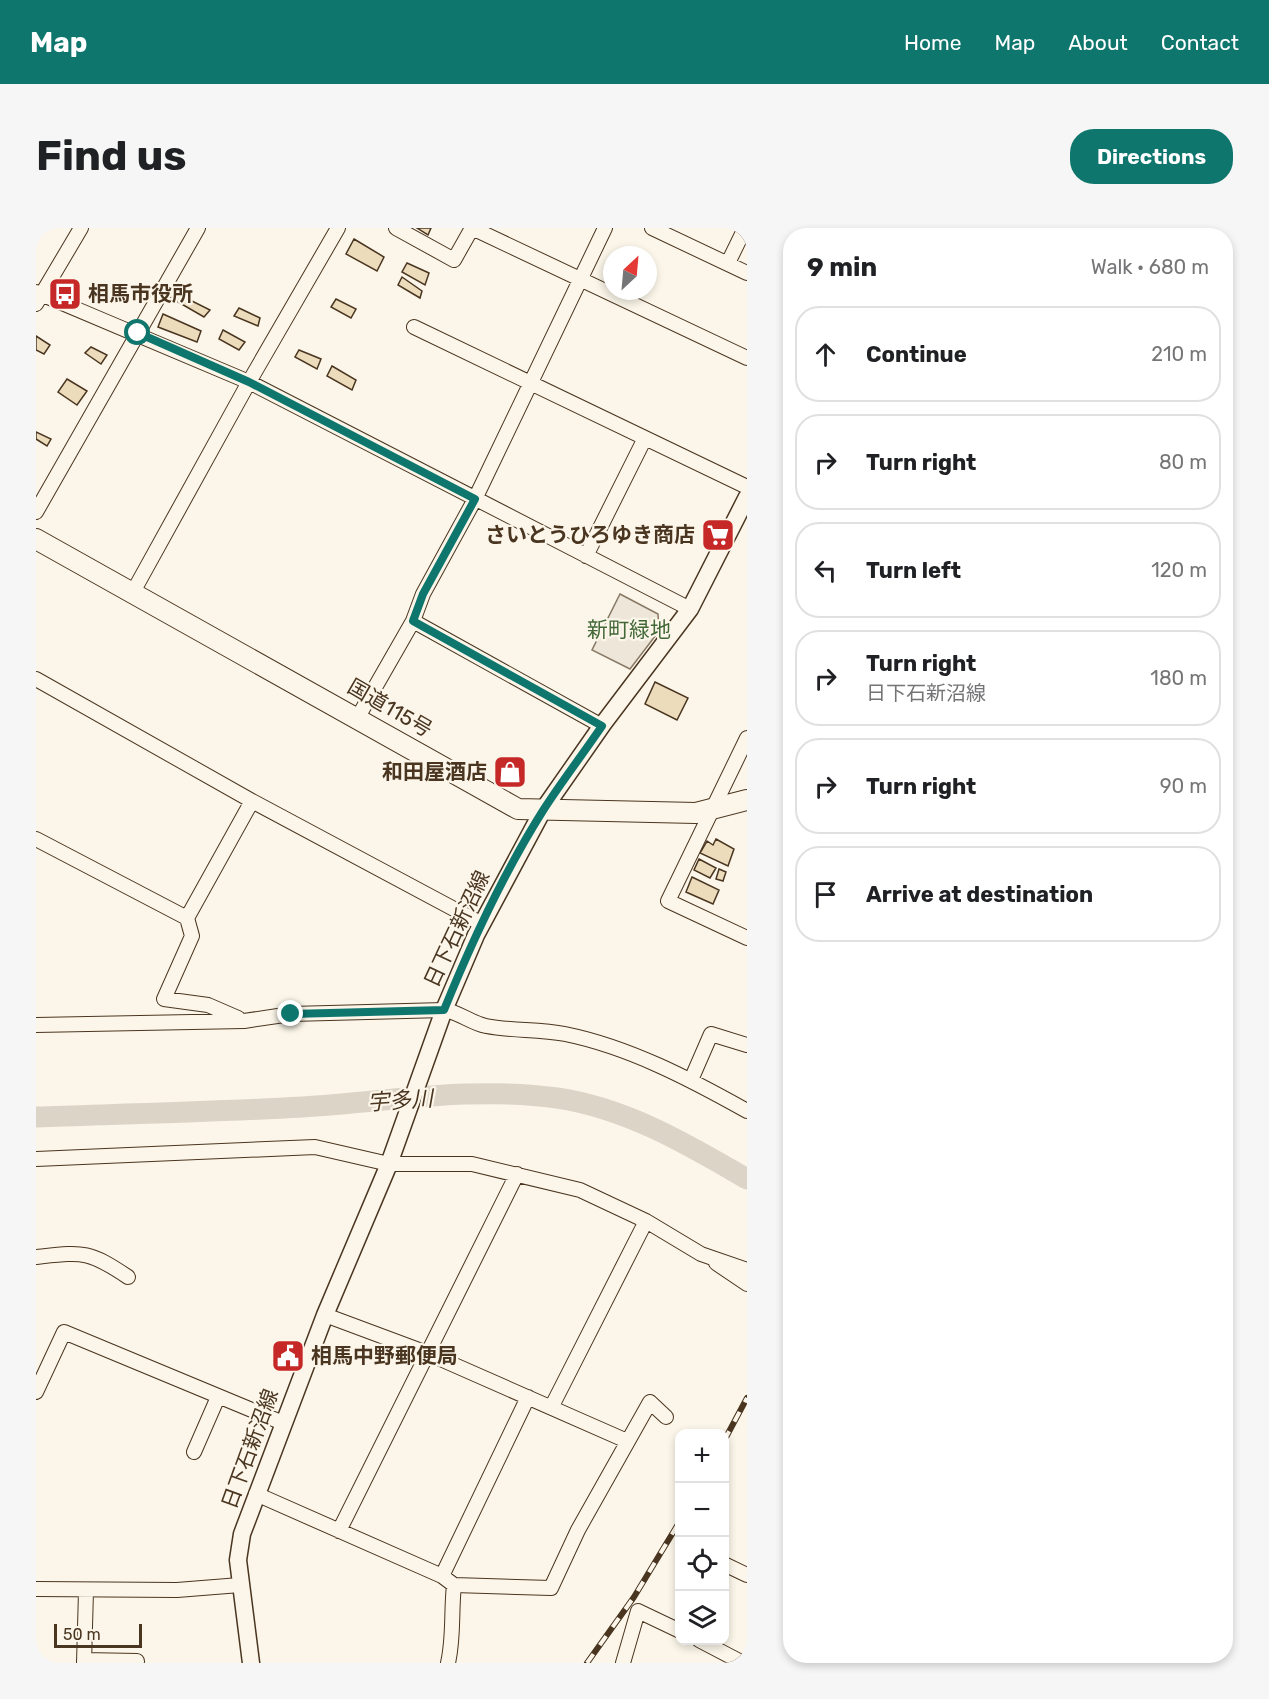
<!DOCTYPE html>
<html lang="en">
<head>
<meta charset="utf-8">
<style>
  :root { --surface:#fff; --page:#f6f6f6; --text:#202124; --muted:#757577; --line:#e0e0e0; --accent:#0f766e }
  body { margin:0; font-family:Rubik,"Noto Sans JP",sans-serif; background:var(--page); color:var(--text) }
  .controls { position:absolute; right:18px; bottom:18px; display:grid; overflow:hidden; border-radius:12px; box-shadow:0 3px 9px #0003 }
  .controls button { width:54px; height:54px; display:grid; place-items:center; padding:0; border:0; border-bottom:2px solid var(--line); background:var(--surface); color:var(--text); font:30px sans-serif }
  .compass { position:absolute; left:567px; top:18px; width:54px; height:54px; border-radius:50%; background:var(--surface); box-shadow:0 3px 9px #0003; rotate:26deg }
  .scale { position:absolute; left:18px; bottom:15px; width:88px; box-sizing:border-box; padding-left:6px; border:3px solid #4a3520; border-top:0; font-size:16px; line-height:21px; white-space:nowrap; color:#4a3520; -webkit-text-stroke:4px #fbf6e9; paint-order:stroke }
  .stop { position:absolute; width:18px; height:18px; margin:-14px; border:4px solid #0f766e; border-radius:50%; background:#fff }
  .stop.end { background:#0f766e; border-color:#fff; box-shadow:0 2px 6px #0008 }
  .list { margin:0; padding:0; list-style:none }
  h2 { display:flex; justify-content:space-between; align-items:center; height:78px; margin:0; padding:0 24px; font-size:26px }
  h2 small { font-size:20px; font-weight:400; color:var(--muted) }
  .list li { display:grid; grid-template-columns:39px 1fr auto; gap:18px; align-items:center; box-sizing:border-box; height:96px; margin:0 12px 12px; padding:0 12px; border:2px solid var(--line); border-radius:24px }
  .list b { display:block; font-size:22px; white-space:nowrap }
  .list p { margin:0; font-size:20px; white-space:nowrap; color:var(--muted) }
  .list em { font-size:20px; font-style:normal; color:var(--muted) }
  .icon { flex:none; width:33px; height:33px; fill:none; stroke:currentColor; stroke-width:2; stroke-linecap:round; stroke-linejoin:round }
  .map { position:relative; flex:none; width:711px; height:1435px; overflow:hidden; border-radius:24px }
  header { display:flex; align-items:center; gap:36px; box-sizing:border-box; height:84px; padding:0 30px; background:var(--accent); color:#fff }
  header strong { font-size:28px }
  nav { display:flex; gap:33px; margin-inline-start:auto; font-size:21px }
  .intro { display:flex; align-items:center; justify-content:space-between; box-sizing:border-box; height:144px; padding:0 36px }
  h1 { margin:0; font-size:42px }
  .button { padding:15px 27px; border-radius:24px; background:var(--accent); color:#fff; font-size:21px; font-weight:700 }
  main { display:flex; gap:36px; padding:0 36px }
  aside { flex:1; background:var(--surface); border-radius:24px; box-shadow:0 3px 9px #0003 }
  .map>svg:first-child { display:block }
  .green { fill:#ede6d9; stroke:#887966; stroke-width:1.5 }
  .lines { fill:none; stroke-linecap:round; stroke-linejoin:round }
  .river { stroke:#dcd4c6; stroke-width:21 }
  .building { fill:#ecdcbc; stroke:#4a3520; stroke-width:1.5 }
  .minor-casing { stroke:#4a3520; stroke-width:16 }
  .major-casing { stroke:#4a3520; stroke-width:19 }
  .highway-casing { stroke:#4a3520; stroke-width:22 }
  .minor { stroke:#fbf6e9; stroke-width:14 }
  .major { stroke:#fbf6e9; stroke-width:16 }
  .highway { stroke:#fbf6e9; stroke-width:20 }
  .rail-casing { stroke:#4a3520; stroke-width:6 }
  .rail { stroke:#fbf6e9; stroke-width:4; stroke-dasharray:11; stroke-linecap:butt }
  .route { stroke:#0f766e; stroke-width:8 }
  .labels { text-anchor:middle; stroke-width:4.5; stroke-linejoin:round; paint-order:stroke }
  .poi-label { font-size:21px; font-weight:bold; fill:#4a3520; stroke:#fbf6e9; text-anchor:start }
  .park-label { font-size:21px; fill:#436837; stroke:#fbf6e9 }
  .street-label { font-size:21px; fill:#4a3520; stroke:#fbf6e9 }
  .water-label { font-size:22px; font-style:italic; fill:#4a3520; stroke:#fbf6e9 }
</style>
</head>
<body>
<header>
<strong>Map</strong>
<nav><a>Home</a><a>Map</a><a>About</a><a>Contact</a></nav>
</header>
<div class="intro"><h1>Find us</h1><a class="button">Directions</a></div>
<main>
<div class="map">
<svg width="711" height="1435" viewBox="0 0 711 1435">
  <rect width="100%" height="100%" fill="#fbf6e9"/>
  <path class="green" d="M584,366L622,386L623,403L594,441L556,422Z"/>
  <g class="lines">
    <path class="river" d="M0,889C89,886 178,884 267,879C351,874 437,858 521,870C590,880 651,916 711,951"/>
  </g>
  <path class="building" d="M381,0H395L392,7Z
    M318,11L348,29L341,43L310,26Z
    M371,35L393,45L389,57L366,44Z
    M366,49L386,63L384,70L362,57Z
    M134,62L174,82L168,89L130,67Z
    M300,71L320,81L315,90L295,79Z
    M203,80L224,90L222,98L198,88Z
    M127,86L165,103L161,114L122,99Z
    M187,102L209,114L203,122L183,111Z
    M0,108L14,117L8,126L0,122Z
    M55,119L71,127L65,136L49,125Z
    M263,122L285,131L281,141L259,129Z
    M296,138L320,152L316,162L291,148Z
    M31,151L51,163L41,177L22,164Z
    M0,204L15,211L11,218L0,211Z
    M619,454L652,470L641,492L609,476Z
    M680,611L698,621L692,638L664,625L671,613L677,617Z
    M663,631L680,640L674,650L658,642Z
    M683,641L690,644L687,653L680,651Z
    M656,649L683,662L677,676L650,664Z"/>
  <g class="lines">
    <defs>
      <path id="minor" d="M360,0L418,32L436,0L711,130
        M616,0L711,45
        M692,35L709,0
        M0,64L213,154L654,381
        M0,76L45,0
        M378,99L711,259
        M0,284L162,0
        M550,328L609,210
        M97,364L213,154L302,0
        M377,393L566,498
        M0,451L216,573L446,696
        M322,489L377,393L387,366L439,271L569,0
        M711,510L632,673L711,710
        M0,611L151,690
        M202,790L172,777L128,771L156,708L151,690L216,573
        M0,797L208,793L255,786L408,782C423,784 435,795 450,798C476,803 503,801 529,806C593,819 654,851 711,883
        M655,852L675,806L711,817
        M0,931L279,919L353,936H436L544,962L610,993L665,1026L711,1042
        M0,1029C47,1024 52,1022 92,1049
        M680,1035L711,1056
        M289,1087L391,1125L591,1213
        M0,1164L28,1104L247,1195
        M516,1178L610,993
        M158,1224L182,1169
        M220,1266L406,1348L418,1357C415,1383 418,1409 412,1435
        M303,1303L481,946
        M688,1336L711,1347
        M406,1348L492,1169
        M418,1357L515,1360L542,1302L614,1174L630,1189
        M0,1361L141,1362L204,1357
        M663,1412L707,1435
        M48,1432L101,1433
        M48,1435L50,1363
        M587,1435L602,1383L644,1403"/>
      <path id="major" d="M215,1435L202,1332L206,1306L289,1087L353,936L408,782L440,707L507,582L567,496L654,381L711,269"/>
      <path id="highway" d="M0,311L482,581L660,585L711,572"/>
    </defs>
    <use href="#minor" class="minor-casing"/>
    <use href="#major" class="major-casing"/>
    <use href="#highway" class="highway-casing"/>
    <use href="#minor" class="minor"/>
    <use href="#major" class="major"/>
    <use href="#highway" class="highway"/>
    <defs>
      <path id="rail" d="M688,1213L711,1170
        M551,1435L598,1369L644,1293"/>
    </defs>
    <use href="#rail" class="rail-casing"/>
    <use href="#rail" class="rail"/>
  </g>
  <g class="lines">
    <path class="route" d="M102,105L213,154L439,271L387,366L377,393L566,498C547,526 526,553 508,581C468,644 436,713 408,782L255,786"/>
  </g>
  <defs>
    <symbol id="bus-square" viewBox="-11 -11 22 22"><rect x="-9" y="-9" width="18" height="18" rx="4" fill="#c62828" stroke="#fbf6e9"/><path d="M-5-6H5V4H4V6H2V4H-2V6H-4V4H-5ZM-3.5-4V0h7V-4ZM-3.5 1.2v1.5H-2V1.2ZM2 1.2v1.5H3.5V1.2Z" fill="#fff"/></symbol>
    <symbol id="supermarket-square" viewBox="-11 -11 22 22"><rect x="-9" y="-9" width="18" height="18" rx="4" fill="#c62828" stroke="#fbf6e9"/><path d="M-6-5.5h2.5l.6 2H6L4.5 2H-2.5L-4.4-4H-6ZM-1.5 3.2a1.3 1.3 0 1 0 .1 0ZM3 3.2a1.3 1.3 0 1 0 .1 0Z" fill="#fff"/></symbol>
    <symbol id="shop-square" viewBox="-11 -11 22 22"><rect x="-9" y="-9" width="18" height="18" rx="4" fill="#c62828" stroke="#fbf6e9"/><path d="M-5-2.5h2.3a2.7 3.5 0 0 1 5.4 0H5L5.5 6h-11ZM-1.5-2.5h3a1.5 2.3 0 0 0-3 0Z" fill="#fff"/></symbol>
    <symbol id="civic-square" viewBox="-11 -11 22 22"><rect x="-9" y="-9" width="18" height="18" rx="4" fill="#c62828" stroke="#fbf6e9"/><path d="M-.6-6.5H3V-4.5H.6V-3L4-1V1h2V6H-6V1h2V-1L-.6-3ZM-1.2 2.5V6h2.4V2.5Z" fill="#fff"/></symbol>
  </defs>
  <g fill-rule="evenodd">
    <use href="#bus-square" x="10" y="47" width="38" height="38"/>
    <use href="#supermarket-square" x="663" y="288" width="38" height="38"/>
    <use href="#shop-square" x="455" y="525" width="38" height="38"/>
    <use href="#civic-square" x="233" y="1109" width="38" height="38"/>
  </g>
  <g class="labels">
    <g class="poi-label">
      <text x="52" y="73">相馬市役所</text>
      <text x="659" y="314" text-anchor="end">さいとうひろゆき商店</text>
      <text x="451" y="551" text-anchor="end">和田屋酒店</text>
      <text x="275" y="1135">相馬中野郵便局</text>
    </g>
    <g class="park-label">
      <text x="593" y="409">新町緑地</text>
    </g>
    <g class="street-label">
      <text transform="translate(354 480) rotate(30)" y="7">国道115号</text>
      <text transform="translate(421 701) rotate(-65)" y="7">日下石新沼線</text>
      <text transform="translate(214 1221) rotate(-70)" y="7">日下石新沼線</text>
    </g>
    <g class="water-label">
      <text transform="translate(364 872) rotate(-4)" y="8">宇多川</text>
    </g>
  </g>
</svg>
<div class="controls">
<button>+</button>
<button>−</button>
<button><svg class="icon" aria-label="locate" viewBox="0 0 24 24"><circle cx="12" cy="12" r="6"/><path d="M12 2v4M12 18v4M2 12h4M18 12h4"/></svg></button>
<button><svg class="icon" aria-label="layers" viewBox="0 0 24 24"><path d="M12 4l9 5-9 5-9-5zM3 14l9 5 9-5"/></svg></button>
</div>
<svg class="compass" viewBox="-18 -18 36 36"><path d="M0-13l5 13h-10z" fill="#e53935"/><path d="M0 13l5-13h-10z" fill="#757577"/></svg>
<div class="scale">50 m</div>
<div class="stop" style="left:102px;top:105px"></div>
<div class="stop end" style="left:255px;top:786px"></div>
</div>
<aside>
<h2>9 min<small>Walk · 680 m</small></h2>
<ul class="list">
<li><svg class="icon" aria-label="ahead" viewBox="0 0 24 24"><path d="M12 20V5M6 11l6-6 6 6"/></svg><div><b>Continue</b></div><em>210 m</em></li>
<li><svg class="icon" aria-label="right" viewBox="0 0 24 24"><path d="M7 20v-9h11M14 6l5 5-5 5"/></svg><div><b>Turn right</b></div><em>80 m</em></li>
<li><svg class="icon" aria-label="left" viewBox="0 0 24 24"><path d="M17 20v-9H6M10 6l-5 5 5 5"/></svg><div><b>Turn left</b></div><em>120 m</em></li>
<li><svg class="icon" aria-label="right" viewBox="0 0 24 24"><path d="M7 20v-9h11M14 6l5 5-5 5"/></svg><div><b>Turn right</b><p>日下石新沼線</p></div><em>180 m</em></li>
<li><svg class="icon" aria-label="right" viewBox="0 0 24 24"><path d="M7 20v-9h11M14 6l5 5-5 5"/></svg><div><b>Turn right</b></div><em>90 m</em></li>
<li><svg class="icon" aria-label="arrive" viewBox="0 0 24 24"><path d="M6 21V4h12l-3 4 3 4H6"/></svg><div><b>Arrive at destination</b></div></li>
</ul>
</aside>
</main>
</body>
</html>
